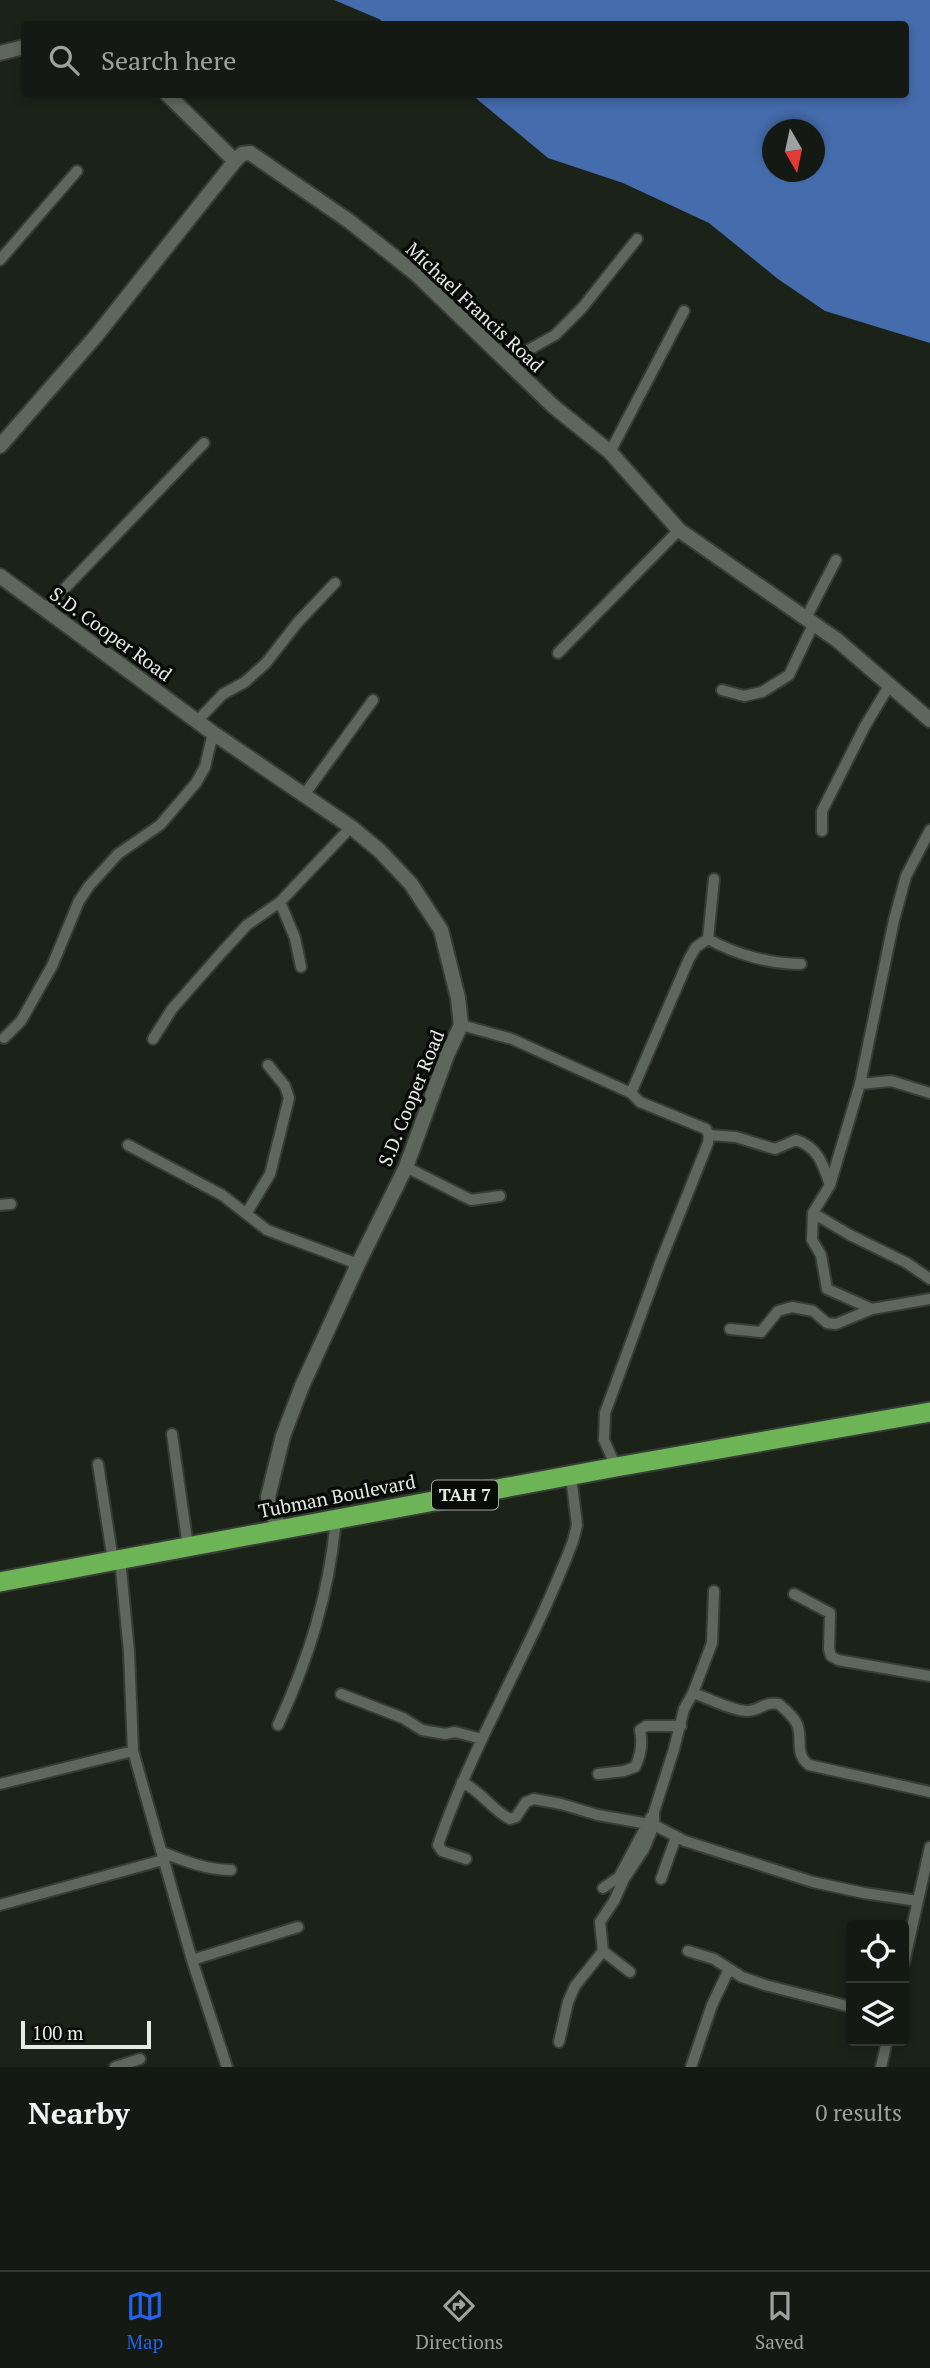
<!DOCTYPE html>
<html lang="en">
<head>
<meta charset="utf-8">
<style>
  :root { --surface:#141a13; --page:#212721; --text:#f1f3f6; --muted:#9da1a0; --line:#333833; --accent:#2563eb }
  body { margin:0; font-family:"PT Serif",serif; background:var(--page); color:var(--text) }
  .controls { position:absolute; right:21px; bottom:21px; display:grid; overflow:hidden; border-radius:7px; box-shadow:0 4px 10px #0003 }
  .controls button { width:63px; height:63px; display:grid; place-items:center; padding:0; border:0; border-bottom:2px solid var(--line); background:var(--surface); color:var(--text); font:35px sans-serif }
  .compass { position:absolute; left:762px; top:119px; width:63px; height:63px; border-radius:50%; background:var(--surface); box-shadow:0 4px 10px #0003; rotate:171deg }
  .scale { position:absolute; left:21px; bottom:18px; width:130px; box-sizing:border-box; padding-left:7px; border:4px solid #e6ebe5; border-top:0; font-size:19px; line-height:24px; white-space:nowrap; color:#e6ebe5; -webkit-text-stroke:5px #080b07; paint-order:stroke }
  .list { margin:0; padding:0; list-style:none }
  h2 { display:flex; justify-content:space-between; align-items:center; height:91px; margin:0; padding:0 28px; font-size:30px }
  h2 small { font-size:23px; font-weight:400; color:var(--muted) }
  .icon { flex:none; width:38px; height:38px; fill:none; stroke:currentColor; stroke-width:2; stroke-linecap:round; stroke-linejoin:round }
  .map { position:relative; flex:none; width:930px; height:2067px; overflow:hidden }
  .search { position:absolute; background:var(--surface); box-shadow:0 4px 10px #0003; left:21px; right:21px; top:21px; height:77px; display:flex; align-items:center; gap:18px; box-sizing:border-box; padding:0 24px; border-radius:7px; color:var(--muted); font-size:26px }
  .sheet { height:203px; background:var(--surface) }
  nav { display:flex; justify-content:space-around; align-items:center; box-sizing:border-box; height:98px; border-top:2px solid var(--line); background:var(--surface); font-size:19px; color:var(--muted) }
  nav a { display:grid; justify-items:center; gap:4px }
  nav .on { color:var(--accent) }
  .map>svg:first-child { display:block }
  .water { fill:#456cac; fill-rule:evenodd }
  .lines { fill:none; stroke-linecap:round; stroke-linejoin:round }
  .street-casing { stroke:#373d36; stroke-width:14 }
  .secondary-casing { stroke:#373d36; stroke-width:18 }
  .highway-casing { stroke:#373d36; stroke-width:23 }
  .street { stroke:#5e675c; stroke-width:10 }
  .secondary { stroke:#5e675c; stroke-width:14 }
  .highway { stroke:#6cb455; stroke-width:19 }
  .labels { text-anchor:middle; stroke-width:7; stroke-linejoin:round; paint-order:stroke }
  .shield { fill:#080b07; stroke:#a3a8a2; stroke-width:2 }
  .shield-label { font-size:18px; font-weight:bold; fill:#e6ebe5 }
  .street-label { font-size:19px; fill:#e6ebe5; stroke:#080b07 }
</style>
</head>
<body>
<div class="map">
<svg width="930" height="2067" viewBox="0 0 930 2067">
  <rect width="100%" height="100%" fill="#1b2319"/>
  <path class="water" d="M334,0H930V343L825,311L778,279L709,223L623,183L548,158L472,95L906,94V24H386L379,19ZM772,130H814V172H772Z"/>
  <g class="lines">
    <defs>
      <path id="street" d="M0,260L77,171
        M507,362L555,335L582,308L637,239
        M610,452L684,311
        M45,609L204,443
        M806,618L836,560
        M558,653L679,530
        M722,690L744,696L762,692L789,675L814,623
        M198,720L223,694L245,682L266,663L298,622L335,583
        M304,795L373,700
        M822,831V811L865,726L889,686
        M280,902L295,938L301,967
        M708,939C735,954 769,964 801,964
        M461,1025L512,1039L631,1093L640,1102L706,1129L709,1135L708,1143L660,1263L605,1413L604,1440L616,1467
        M4,1038L21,1021L52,966L79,901L89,886L118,854L160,825L196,783L205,767L213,733
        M153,1039L172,1009L223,951L247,925L280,902L351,827
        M860,1084L891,1081L930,1093
        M631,1093L689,959L696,947L708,939L714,879
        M709,1135L736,1137L775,1149L796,1140C818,1147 823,1164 830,1185
        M128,1145L222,1195L267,1230L358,1264
        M406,1167L471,1200L500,1196
        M0,1205L11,1204
        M813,1213L850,1235L907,1263L930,1279
        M246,1214L270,1174L289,1098L285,1086L268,1065
        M872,1309L827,1289L821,1255L812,1240L813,1213L830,1185L860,1084L894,920L906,876L930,830
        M730,1329L761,1332L778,1311L792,1307L813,1311L827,1323L836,1324L872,1309L930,1299
        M172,1434L188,1547
        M98,1464L113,1561
        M120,1559L129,1652L133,1751L192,1960L227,2067
        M714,1591L712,1643L693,1693L684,1709L674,1749L654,1812V1825L685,1841L813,1882L864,1893L918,1901
        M794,1594L830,1613L829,1649L831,1656L838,1660L930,1676
        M693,1693C708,1698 733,1711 747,1711C760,1711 764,1701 779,1704C786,1711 796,1718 798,1727C802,1742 795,1754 809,1765L930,1792
        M341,1694L403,1718L422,1730L445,1734L455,1732L482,1739
        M278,1725C309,1658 329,1594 336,1519
        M598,1774L624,1771L635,1767C641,1755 643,1744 640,1730L646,1726H681
        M462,1782C481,1791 492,1810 510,1819L516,1817L526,1802L534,1799L561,1804L598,1815L654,1825L644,1849L624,1879L614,1901L600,1922L603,1951L575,1986L568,2002L559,2042
        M0,1784L133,1751
        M162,1852C184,1861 207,1870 231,1870
        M466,1859L442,1851L438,1845C474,1740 534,1645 573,1541L577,1525L571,1476
        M661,1879L676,1837
        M603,1888L619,1877L651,1817
        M0,1905L163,1860
        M603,1951L630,1972
        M688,1951L714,1959L742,1977L765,1985L851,2007
        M192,1960L298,1927
        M904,1963L930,1847
        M115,2067L140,2059
        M691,2067L712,2005L729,1969
        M881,2067L887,2041"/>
      <path id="secondary" d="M0,53L24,47
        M167,94L235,161
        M0,446L96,336L235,161L242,154L250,153L349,221L416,274L553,406L610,452L679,530L837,640L930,720
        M0,576L213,733L351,827L380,851L411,884L441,930L458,998L461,1025L447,1055L406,1167L358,1264L302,1386L283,1436L268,1497L272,1515L282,1529"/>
      <path id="highway" d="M0,1582L616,1467L930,1412"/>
    </defs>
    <use href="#street" class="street-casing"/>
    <use href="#secondary" class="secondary-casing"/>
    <use href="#highway" class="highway-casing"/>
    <use href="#street" class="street"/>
    <use href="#secondary" class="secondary"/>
    <use href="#highway" class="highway"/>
  </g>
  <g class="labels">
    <rect class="shield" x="432" y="1480.5" width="66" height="29" rx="5"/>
    <g class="shield-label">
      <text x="465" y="1501">TAH 7</text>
    </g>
    <g class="street-label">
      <text transform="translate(475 307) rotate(43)" y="7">Michael Francis Road</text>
      <text transform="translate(111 634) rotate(36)" y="7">S.D. Cooper Road</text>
      <text transform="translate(411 1098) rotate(-68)" y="7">S.D. Cooper Road</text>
      <text transform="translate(337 1496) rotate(-11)" y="7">Tubman Boulevard</text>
    </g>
  </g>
</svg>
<div class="controls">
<button><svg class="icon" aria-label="locate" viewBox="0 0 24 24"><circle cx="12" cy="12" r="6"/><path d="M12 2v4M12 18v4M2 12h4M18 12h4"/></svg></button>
<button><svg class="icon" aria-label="layers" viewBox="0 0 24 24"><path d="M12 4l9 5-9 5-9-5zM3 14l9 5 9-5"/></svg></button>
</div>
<svg class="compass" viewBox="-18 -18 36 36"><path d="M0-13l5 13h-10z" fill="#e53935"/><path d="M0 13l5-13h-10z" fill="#9da1a0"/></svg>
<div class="scale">100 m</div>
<div class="search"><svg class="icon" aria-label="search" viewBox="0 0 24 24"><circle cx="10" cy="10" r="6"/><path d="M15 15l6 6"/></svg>Search here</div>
</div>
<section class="sheet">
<h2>Nearby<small>0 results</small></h2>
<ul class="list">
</ul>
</section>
<nav>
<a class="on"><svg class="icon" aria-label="map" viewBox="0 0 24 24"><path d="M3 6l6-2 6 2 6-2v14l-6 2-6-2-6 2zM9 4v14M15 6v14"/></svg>Map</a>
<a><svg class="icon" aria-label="directions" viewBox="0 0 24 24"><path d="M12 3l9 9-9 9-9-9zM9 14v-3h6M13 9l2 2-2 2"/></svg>Directions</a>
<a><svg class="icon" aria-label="saved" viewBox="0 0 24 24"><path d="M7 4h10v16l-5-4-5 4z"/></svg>Saved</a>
</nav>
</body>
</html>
